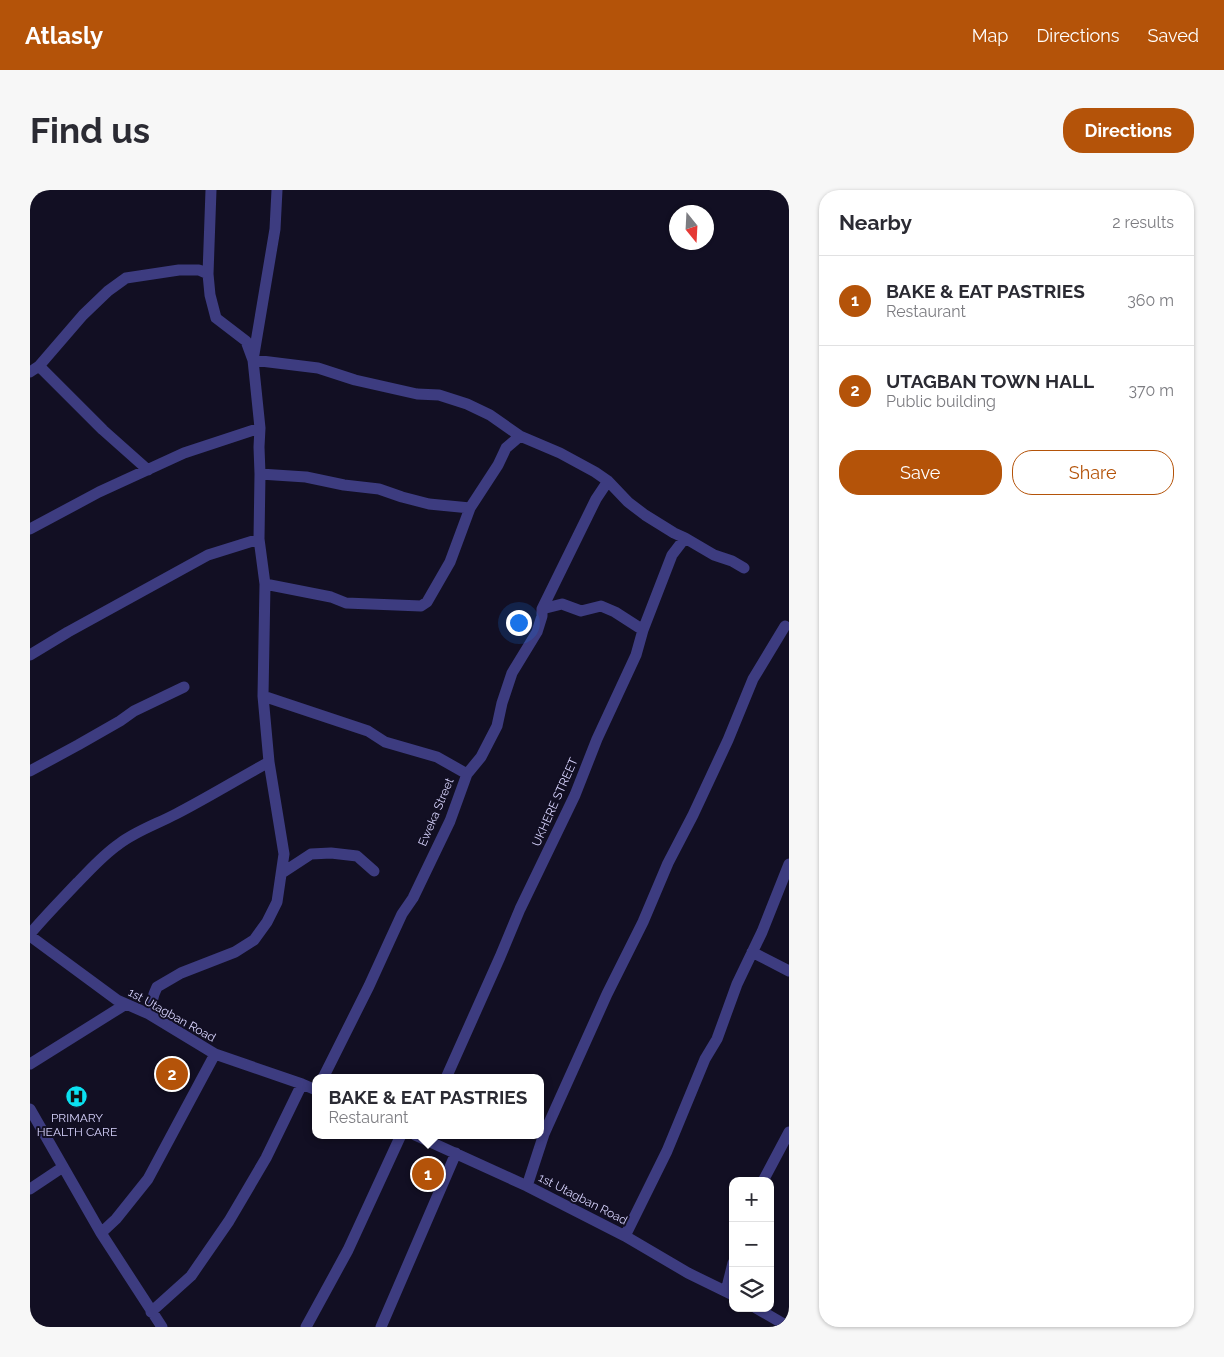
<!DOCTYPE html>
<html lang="en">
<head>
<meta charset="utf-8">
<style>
  :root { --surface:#fff; --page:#f7f7f7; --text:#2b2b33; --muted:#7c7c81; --line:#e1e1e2; --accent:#b45309 }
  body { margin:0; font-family:Raleway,sans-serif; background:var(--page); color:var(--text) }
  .controls { position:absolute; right:15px; bottom:15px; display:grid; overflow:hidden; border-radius:10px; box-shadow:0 1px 4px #0004 }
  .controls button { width:45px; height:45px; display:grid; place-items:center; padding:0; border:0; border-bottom:1px solid var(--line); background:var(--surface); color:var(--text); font:25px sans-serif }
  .compass { position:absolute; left:639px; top:15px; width:45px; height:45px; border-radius:50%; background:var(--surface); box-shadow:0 1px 4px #0004; rotate:162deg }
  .you { position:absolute; left:488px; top:432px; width:18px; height:18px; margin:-12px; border:4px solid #fff; border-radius:50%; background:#1a73e8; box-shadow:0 0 0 8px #1a73e833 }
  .badge { display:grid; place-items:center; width:32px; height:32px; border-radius:50%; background:var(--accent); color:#fff; font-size:16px; font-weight:700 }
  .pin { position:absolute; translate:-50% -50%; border:2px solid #fff; box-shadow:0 1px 5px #0006 }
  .popup { position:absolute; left:282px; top:884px; width:232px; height:65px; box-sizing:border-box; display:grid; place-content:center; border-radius:10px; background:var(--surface); filter:drop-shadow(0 1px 4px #0005); font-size:16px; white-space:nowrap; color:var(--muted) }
  .popup b { font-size:19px; color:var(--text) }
  .popup::after { content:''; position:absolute; left:50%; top:100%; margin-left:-10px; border:10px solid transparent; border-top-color:var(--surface) }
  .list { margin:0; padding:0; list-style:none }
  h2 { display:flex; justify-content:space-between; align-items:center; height:65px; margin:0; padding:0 20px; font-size:21px }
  h2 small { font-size:16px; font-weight:400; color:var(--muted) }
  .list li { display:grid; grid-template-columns:32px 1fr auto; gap:15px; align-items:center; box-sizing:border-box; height:90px; padding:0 20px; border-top:1px solid var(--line) }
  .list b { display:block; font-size:19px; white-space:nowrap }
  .list p { margin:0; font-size:16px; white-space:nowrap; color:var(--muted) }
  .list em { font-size:16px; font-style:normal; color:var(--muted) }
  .actions { display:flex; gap:10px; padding:15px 20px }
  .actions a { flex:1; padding:11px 0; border:1px solid var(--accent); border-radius:20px; text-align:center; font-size:18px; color:var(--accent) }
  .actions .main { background:var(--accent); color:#fff }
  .icon { flex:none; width:28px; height:28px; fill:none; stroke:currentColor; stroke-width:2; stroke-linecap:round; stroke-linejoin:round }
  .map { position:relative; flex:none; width:759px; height:1137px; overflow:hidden; border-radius:20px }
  header { display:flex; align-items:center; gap:30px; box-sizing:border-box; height:70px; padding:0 25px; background:var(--accent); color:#fff }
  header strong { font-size:24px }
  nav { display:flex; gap:28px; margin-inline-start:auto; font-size:18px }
  .intro { display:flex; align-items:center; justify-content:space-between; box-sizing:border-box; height:120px; padding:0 30px }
  h1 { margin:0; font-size:35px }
  .button { padding:12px 22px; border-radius:20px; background:var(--accent); color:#fff; font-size:18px; font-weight:700 }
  main { display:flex; gap:30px; padding:0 30px }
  aside { flex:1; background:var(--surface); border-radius:20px; box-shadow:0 1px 4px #0004 }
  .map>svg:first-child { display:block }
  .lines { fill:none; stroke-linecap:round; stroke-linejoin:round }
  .street { stroke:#3d3c80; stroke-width:11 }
  .labels { text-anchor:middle; stroke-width:4; stroke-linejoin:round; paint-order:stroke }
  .street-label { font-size:12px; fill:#d7d3fd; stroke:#120f23 }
  .poi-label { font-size:12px; fill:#d7d3fd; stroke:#120f23 }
</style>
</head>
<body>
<header>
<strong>Atlasly</strong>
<nav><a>Map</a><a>Directions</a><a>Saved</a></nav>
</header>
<div class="intro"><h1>Find us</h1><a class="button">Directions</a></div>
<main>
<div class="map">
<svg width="759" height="1137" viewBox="0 0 759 1137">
  <rect width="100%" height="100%" fill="#120f23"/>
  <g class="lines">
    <path class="street" d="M181,0L178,84L180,105L186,128L216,151L223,170L288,178L325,190L387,204L409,205L437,214L460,225L490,246L530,263L565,282L578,291L598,312L615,325L644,343L655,348L684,365L702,371L714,378
      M9,176L73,240L118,280
      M0,182L9,176L53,125L78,101L96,88L149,80H169L178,84
      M230,284L276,287L314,295L349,299L372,307L399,314L440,318
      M0,339L69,302L154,263L230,238
      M235,394L301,407L316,413L391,416L397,412L420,372L440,318L468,275L476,258L490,246
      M512,419L532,414L551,421L571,416L585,422L613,440
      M0,465L38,442L178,365L229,349
      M233,506L338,541L355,552L407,567L437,584
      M0,581L48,555L90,531L104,521L154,497
      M252,683L281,664L301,663L327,666L344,681
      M0,744C15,726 31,710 47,693C60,680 73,665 89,654C106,641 127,634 146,624C177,608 208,589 239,572
      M0,746L87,810L119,824L185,864L272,894L286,900
      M722,762L759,781
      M119,824L124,804L127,797L151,783L205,762L224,750L237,732L247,712L254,664L239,572L233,506L235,394L229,349L230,284L229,257L230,238L223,170L245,39L247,0
      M0,874L96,814
      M293,888L339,796L360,750L372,724L383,708L420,631L437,584L451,567L467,536L472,513L482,483L507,442L512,426V419L566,309L578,291
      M416,888L470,767L490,719L545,605L567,549L606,465L613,440L642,365L655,348
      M0,919L71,1043L132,1137
      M385,945L497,996L595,1046L658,1083L703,1105
      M733,991L759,942
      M497,996L514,944L577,804L613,732L638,673L663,625L698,550L723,489L755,436
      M0,999L33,977
      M71,1043L86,1029L118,989L185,864
      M595,1046L637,961L675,869L687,849L707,794L732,742L759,674
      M696,1101L703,1073
      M726,1118L759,1137
      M121,1122L161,1086L199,1031L236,968L272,894
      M276,1137L318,1060L371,945
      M351,1137L426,963"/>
  </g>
  <defs>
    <symbol id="hospital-disc" viewBox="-11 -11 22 22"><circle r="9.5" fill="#0be1f1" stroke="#120f23"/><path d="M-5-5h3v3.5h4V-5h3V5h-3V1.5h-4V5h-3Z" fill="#111"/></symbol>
  </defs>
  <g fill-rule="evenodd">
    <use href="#hospital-disc" x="34" y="894" width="25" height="25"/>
  </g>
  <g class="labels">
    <g class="street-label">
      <text transform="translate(525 612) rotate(-66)" y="4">UKHERE STREET</text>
      <text transform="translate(406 622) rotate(-67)" y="4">Eweka Street</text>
      <text transform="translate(142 825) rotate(29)" y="4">1st Utagban Road</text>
      <text transform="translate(553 1009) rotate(27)" y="4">1st Utagban Road</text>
    </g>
    <g class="poi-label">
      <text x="47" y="932">PRIMARY<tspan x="47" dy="14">HEALTH CARE</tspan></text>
    </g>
  </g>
</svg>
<div class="controls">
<button>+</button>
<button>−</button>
<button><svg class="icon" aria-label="layers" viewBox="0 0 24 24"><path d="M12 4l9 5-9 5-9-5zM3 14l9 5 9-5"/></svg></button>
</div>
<svg class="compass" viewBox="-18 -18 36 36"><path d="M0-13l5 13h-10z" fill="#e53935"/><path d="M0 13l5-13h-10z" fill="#7c7c81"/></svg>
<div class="you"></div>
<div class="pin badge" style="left:398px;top:984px">1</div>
<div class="popup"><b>BAKE &amp; EAT PASTRIES</b>Restaurant</div>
<div class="pin badge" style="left:142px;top:884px">2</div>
</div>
<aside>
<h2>Nearby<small>2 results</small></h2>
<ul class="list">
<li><span class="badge">1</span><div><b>BAKE &amp; EAT PASTRIES</b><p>Restaurant</p></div><em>360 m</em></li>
<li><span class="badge">2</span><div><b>UTAGBAN TOWN HALL</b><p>Public building</p></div><em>370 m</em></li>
</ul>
<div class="actions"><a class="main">Save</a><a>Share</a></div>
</aside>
</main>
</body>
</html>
